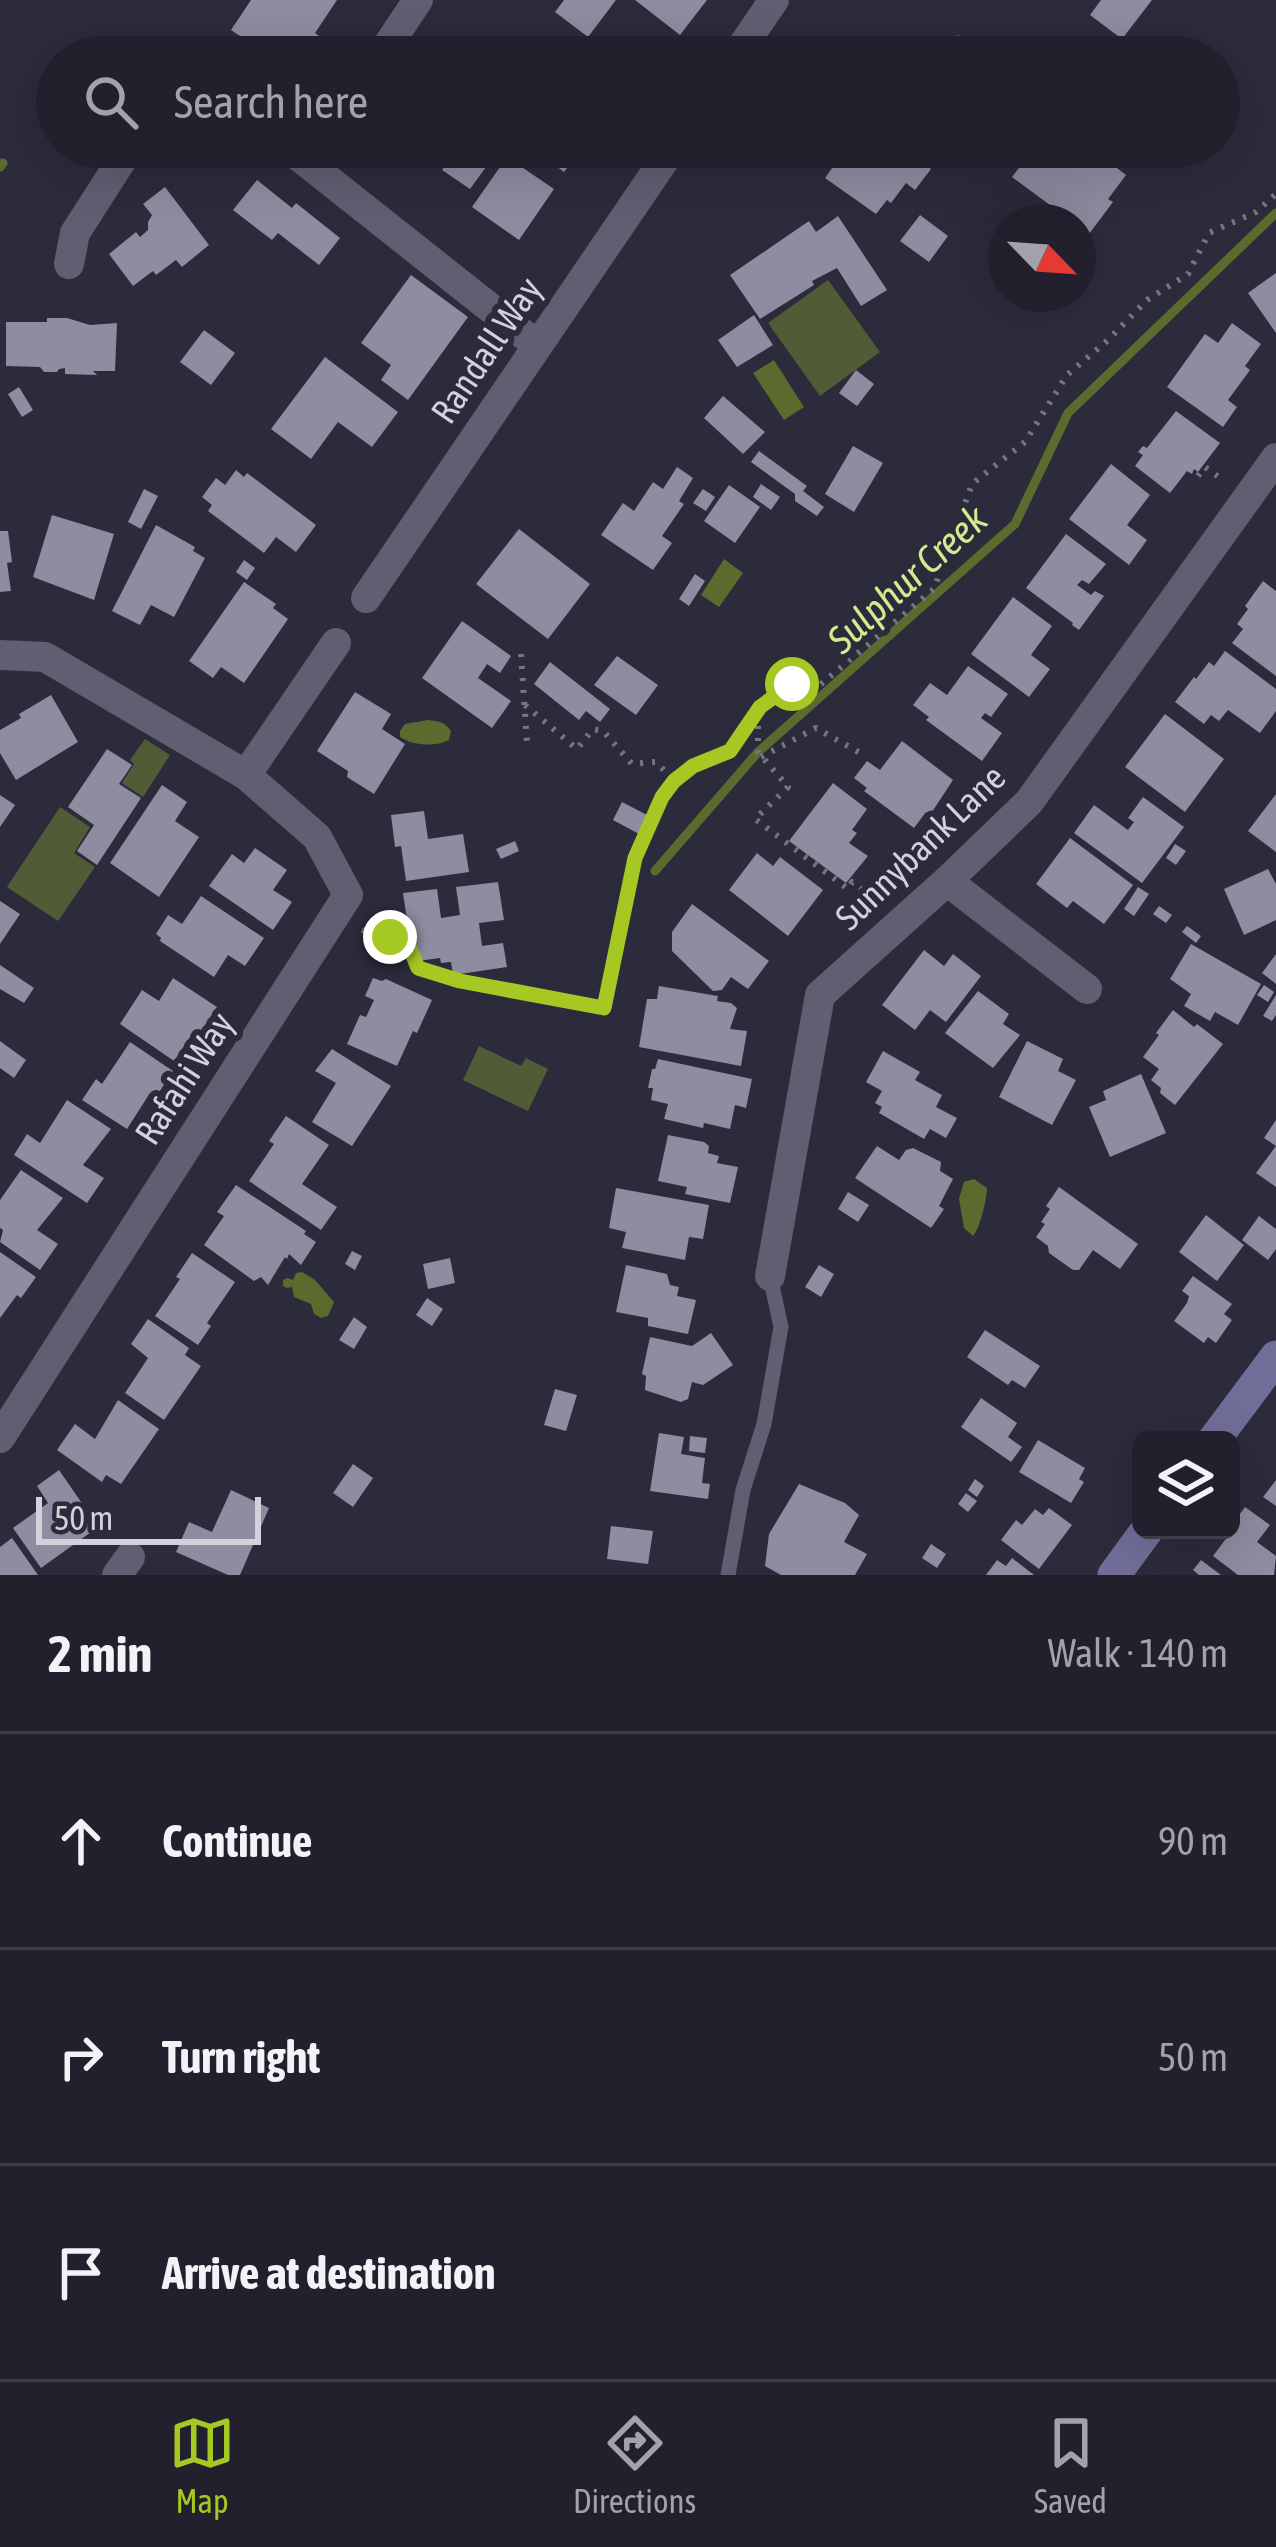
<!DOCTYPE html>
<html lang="en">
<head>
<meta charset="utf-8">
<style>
  :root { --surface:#21202c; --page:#292834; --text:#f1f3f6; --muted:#a2a3a9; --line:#3e3e48; --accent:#a5c822 }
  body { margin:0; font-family:"Asap Condensed",sans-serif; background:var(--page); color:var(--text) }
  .controls { position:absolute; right:36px; bottom:36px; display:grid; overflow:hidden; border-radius:18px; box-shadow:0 12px 48px #0002 }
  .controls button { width:108px; height:108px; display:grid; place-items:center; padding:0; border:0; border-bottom:3px solid var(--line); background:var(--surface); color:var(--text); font:60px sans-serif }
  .compass { position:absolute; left:988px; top:204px; width:108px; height:108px; border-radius:50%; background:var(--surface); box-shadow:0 12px 48px #0002; rotate:115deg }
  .scale { position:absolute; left:36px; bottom:30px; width:225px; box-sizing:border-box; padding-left:12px; border:6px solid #d2d2dc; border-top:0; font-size:33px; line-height:42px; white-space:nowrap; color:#d2d2dc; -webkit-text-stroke:9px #2c2b3b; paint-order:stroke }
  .stop { position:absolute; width:36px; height:36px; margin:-27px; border:9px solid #a5c822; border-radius:50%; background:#fff }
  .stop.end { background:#a5c822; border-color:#fff; box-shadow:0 3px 12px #0008 }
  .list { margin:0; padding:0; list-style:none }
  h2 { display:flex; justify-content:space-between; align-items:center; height:156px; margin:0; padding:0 48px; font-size:51px }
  h2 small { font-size:39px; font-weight:400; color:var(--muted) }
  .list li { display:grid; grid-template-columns:78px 1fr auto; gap:36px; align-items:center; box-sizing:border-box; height:216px; padding:0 48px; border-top:3px solid var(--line) }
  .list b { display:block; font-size:45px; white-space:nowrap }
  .list em { font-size:39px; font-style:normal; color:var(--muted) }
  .icon { flex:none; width:66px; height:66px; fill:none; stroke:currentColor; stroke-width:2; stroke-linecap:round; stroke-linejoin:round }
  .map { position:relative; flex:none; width:1276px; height:1575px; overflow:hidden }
  .search { position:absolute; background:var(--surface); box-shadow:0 12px 48px #0002; left:36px; right:36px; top:36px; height:132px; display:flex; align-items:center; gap:30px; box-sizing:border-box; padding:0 42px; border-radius:66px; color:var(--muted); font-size:45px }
  .sheet { height:804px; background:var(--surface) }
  nav { display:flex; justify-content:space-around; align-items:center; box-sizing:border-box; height:168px; border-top:3px solid var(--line); background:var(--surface); font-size:33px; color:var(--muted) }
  nav a { display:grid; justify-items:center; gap:6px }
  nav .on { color:var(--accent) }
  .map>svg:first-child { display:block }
  .green { fill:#515c37 }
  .water { fill:#5b6b2e }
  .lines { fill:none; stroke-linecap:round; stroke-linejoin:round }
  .stream { stroke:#5b6b2e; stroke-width:9 }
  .building { fill:#8d8ca0 }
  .path { stroke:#767683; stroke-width:6; stroke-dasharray:3 9; stroke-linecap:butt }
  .service { stroke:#605f72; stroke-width:15 }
  .minor { stroke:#605f72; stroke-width:30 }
  .secondary { stroke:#706d98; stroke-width:33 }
  .route { stroke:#a5c822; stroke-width:15 }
  .labels { text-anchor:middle; stroke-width:12; stroke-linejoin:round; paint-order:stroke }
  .street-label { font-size:36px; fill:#d2d2dc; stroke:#2c2b3b }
  .water-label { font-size:39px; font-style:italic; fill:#d2eb91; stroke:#2c2b3b }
</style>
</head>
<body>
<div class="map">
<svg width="1276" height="1575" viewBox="0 0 1276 1575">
  <rect width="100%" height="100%" fill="#2c2b3b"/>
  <path class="green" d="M828,280L880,352L820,396L768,323Z
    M145,739L170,755L143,797L122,783L134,764L130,760Z
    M60,807L90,827L74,853L95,867L58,921L7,887Z
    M479,1046L521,1066L526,1058L548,1069L528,1111L463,1080Z"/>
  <path class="water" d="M774,360L804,407L784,420L753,373Z
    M724,559L743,573L719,607L701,595Z
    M428,720C438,721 445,722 451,731L449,740C435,747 414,746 400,737V731L405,724Z
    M974,1179L987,1188C987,1198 980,1229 973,1236L964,1228L959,1199L964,1182Z
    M302,1272L315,1280L334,1302L328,1316L321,1318L314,1314L311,1304L294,1297L292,1287L287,1288L283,1286V1280L287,1278L293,1280L296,1273Z"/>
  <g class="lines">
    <path class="stream" d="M0,167L3,163
      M655,871L758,752L1015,524L1068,413L1276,213"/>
  </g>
  <path class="building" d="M251,0H337L315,33L335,48L329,57H272L231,30Z
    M564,0H616L588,37L555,12Z
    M635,0H707L680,35Z
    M1101,0H1152L1122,39L1090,15Z
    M958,35L989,57H942Z
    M459,147H481L494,156L470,189L442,170Z
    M531,147H583L564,172Z
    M865,147H891L897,151L901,147L931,169L915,190L906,183L891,203L887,200L876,214L825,178L842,154L846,157L852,149L860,155Z
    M1035,147H1054L1072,160L1081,147H1087L1095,153L1098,147L1116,160L1113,165L1126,175L1108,199L1113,202L1089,234L1078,226V222H1073L1012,177Z
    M507,157L554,189L519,240L472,207Z
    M257,180L292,208L296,203L340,238L319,265L278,233L272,240L233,210Z
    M165,187L209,245L182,267L176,260L156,275L153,271L133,286L109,254L136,232L140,237L148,230V222L152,215L143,204Z
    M920,215L948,236L929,262L900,241Z
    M838,216L887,290L861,306L837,268L812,281L814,285L760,319L730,275L809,221L816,232Z
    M1276,273V333L1248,293Z
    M411,275L468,317L408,400L381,380L391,365L361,343Z
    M754,315L773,345L737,367L718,340Z
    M47,318H67L90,325L117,323L115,371H93L97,375L65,374V368L59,369L57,372H44L40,367L6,366V322H47Z
    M1232,323L1261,344L1245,366L1250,370L1228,400L1237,407L1223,427L1167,387L1205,334L1218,343Z
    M204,330L235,353L211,385L180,362Z
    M325,357L398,412L372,447L338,422L311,459L271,429Z
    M856,370L874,384L857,406L839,393Z
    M19,387L33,410L22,417L8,394Z
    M723,396L765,432L743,454L704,418Z
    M1176,411L1220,443L1198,472L1194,469L1192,474L1187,471L1170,493L1135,466L1143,455L1138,452L1143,446L1147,448Z
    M853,446L883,463L854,512L825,494Z
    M759,451L807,486L803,491L824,507L817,516L795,501V494L751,462Z
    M1111,464L1150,495L1127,525L1147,540L1129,565L1069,519Z
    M677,467L693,478L679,501L684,504L662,536L672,543L653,570L601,535L623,503L634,511L653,482L663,489Z
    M236,470L244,477L247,473L316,525L296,552L276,537L264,553L208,511L212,505L202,497L216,478L225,485Z
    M761,484L780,497L771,510L753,497Z
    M729,485L760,507L735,543L704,521Z
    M144,489L158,496L141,529L128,522Z
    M703,489L715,497L706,511L693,503Z
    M52,515L114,534L94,600L33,577Z
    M156,525L195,547L193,551L205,558L174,617L151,605L140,625L112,611Z
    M519,529L590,584L548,639L476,584Z
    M0,531H8L12,562L7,563L11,591L0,592Z
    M1066,534L1106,564L1089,584L1082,580L1077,585L1091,595L1095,591L1104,596L1079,630L1072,625L1073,623L1026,588Z
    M244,560L255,568L247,580L236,572Z
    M695,574L705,581L689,606L679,599Z
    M1263,581L1276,591V676L1232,643L1243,629L1237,624L1248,609L1245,606Z
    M244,582L276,604L273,608L288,619L244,683L221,667L213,678L189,661Z
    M1013,597L1052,626L1031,655L1050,669L1029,697L971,654Z
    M462,621L511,656L500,673L487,664L478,678L511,701L492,728L422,678Z
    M1225,651L1276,689V711L1260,733L1228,710L1219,721L1211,715L1204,724L1175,702L1194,677L1196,679L1209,662L1214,666Z
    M617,656L658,685L636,715L594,685Z
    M550,662L610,709L600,722L586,711L579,720L534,684Z
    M968,666L1008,694L991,717L985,713L981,718L1002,733L982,761L926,720L929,717L913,705L930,683L947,695Z
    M355,692L391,714L382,729L405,744L374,794L347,777L348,771L317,751Z
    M51,695L78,742L16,780L0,753V730L21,718L19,714Z
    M1165,714L1224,759L1185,812L1125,767Z
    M902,741L953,780L930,815L926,812L914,828L864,791L867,788L854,778L867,761L880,770Z
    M107,749L132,765L119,784L141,798L97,865L77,851L94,825L68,807Z
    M833,783L867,809L852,830L857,833L849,843L868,856L846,883L789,841Z
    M162,785L187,802L175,821L199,837L159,897L110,863Z
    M1276,794V852L1248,831Z
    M0,795L15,805L0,827Z
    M1143,797L1184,827L1142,883L1074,833L1094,805L1128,830L1134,822L1128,818Z
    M622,802L649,816L639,834L613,820Z
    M424,811L428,839L463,834L469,872L406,881L401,846L395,847L391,815Z
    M1070,838L1133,885L1104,924L1073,901L1067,908L1036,884Z
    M515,841L519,851L501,859L496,849Z
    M1175,844L1186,851L1176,865L1166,858Z
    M255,848L287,870L273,890L292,902L273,930L209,886L232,854L244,863Z
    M757,853L773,866L780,857L823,890L788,936L729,890Z
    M1268,869L1276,884V920L1244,935L1224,889Z
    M498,882L504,920L479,923L482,946L503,943L507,967L453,975L451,962L441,963L440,958L418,961L414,926L408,927L403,893L437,889L441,918L460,915L456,887Z
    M1138,887L1149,894L1134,916L1124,909Z
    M201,896L264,938L245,966L228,955L214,977L160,941L161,938L156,934L168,915L182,924Z
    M0,901L20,914L0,944Z
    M692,904L769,961L748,989L731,977L722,990L713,991L672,951V932Z
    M1159,906L1172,915L1166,923L1153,914Z
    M1187,926L1201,936L1196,943L1182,932Z
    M1191,944L1261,984L1238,1025L1215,1012L1210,1021L1184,1006L1191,994L1170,979Z
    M924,950L944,966L953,954L981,976L946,1022L930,1010L915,1030L882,1005Z
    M1276,954V984L1262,973Z
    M0,965L34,988L24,1003L0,989Z
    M173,978L217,1007L199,1034L194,1031L174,1061L120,1024L142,990L159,1001Z
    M373,978L382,981L386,979L432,1000L417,1033L413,1031L397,1066L347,1044L360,1015L366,1017L374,1000L365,996Z
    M1264,985L1274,992L1268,1002L1257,995Z
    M659,986L718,996L717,1001L731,1003L737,1008L730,1029L747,1031L741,1066L639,1047L647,999H657Z
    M978,991L1009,1014L1003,1024L1020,1035L993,1068L945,1033Z
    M1276,995V1015L1272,1021L1263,1016Z
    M1173,1010L1194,1027L1197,1024L1223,1044L1175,1105L1160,1093L1161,1088L1151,1080L1159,1069L1143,1057L1159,1035L1156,1033Z
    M0,1041L26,1060L14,1078L0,1068Z
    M1027,1041L1063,1059L1058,1071L1076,1080L1052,1125L999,1097Z
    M130,1042L173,1071L156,1097L150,1093L127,1129L82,1100L96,1079L102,1084Z
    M332,1049L391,1086L352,1146L312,1122L336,1083L315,1071Z
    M883,1051L920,1072L915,1080L942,1095L936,1107L957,1118L946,1138L930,1129L924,1139L879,1113L882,1107L875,1103L882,1091L866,1082Z
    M658,1059L752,1079L746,1108L735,1105L730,1129L704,1123L703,1128L664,1119L668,1104L651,1100L653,1088H648L652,1069H655Z
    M1141,1074L1166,1133L1110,1157L1089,1107L1106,1100L1103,1091Z
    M67,1100L111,1129L83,1165L104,1178L87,1203L14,1155L27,1134L40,1143Z
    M286,1116L329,1145L302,1184L337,1207L321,1230L249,1181L274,1144L269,1141Z
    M1276,1120V1187L1256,1173L1276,1146L1264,1138Z
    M668,1135L704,1142L709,1146L708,1153L719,1156L717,1163L738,1167L730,1203L685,1194L687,1187L658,1181Z
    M877,1146L899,1160L906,1150L913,1148L941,1162L940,1171L953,1179L939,1206L944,1209L931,1228L855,1178Z
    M21,1170L63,1198L37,1230L58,1244L40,1270L0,1242L3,1230L0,1228V1200Z
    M236,1185L306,1231L304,1234L316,1242L301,1265L289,1254L287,1259L285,1257L268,1285L261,1277L254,1281L204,1245L224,1216L217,1212Z
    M1059,1187L1138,1244L1120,1269L1093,1250L1079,1270H1073L1049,1253L1048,1246L1036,1237L1045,1224L1041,1222L1050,1209L1046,1206Z
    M616,1188L709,1205L703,1239L689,1237L685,1260L622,1248L626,1232L609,1228Z
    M848,1192L869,1205L858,1222L838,1209Z
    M1206,1215L1244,1245L1217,1281L1179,1252Z
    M1259,1216L1276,1229V1249L1268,1260L1242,1240Z
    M352,1251L362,1256L355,1270L345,1264Z
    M0,1252L36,1277L21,1298L17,1295L0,1318Z
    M192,1253L235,1282L207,1323L211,1326L198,1345L155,1316L180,1279L176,1277Z
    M450,1258L455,1283L428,1289L423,1264Z
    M626,1265L667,1274L670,1285L679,1287L677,1296L696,1300L688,1334L648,1326V1318L616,1312Z
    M819,1265L834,1274L821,1297L805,1287Z
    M1193,1276L1232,1304L1224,1314L1232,1320L1216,1343L1208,1337L1204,1343L1174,1321L1187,1303L1189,1296L1182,1291Z
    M427,1298L443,1309L432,1326L416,1315Z
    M354,1317L367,1327L354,1349L339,1340Z
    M148,1319L189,1348L185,1355L201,1366L164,1420L125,1393L148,1358L131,1344Z
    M985,1330L1040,1366L1025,1388L1012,1380L1008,1385L967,1357Z
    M711,1333L733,1365L703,1385L692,1382L688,1399L681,1402L645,1390L646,1376L642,1374L650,1337L692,1346Z
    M555,1389L577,1395L566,1431L544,1425Z
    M981,1398L1017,1423L1008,1437L1022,1447L1011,1462L961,1427Z
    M118,1400L159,1429L121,1484L106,1475L102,1482L57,1450L75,1424L95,1439Z
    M659,1433L684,1437L681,1454L705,1458L702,1483L710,1484L708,1499L650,1491Z
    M690,1436L707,1438L705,1453L689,1451Z
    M1038,1440L1085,1468L1079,1479L1084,1482L1071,1503L1019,1472Z
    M353,1464L373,1478L353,1507L333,1493Z
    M59,1470L88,1512L83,1515L94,1530L41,1568L13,1528L48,1503L37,1486Z
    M975,1479L984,1486L977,1497L968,1490Z
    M1276,1480V1506L1263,1497Z
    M799,1484L845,1503L859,1515L844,1542L867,1554L855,1575H781L765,1566L769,1534Z
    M231,1490L269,1508L240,1575H228L176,1552L189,1522L212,1532Z
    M966,1493L977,1501L968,1512L958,1504Z
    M1245,1507L1270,1525L1257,1542L1276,1556L1274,1575H1238L1213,1556L1237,1524L1234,1522Z
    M1049,1508L1072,1525L1039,1569L1001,1540L1016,1520L1022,1525L1035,1509L1043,1515Z
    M611,1526L653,1531L648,1564L607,1559Z
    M12,1538L38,1575H0V1547Z
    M931,1544L946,1554L937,1568L922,1558Z
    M1012,1558L1034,1575H986L997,1560L1006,1566Z
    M1201,1560L1221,1575H1199L1193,1570Z"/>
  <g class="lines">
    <path class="path" d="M1198,476L1205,467L1223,480
      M521,654L527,743
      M525,705L577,749L593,729L603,731L632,764L656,762L674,781L693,766L731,750L760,707L792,684L820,685L934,589L972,484L1025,442L1067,375L1108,340L1147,300L1188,274L1209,233L1256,212L1276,194
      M758,714V752L788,787L755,819L848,889L852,882L876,900
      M761,757L816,728L860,753
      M362,930L381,938L404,934L418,968L460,981L604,1008C620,933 625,843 674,781"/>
    <path class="service" d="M728,1575L743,1490L764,1424L781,1327L770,1276"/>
    <path class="minor" d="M380,57L418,0
      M735,57L774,0
      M287,147L537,345
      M69,264L75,233L130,147
      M366,598L673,147
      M0,655L45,657L246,775L317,837L348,895L0,1438
      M246,775L336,643
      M947,881L1087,989
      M770,1276L820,995L947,881L1029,802L1276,458
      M117,1575L130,1557"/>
    <path class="secondary" d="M1214,1440L1276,1357
      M1114,1575L1147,1530"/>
  </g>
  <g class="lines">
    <path class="route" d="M390,937L404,934L418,968L460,981L604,1008L635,858L662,797L674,781L693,766L730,751L760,707L792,684"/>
  </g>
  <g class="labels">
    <g class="street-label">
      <text transform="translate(486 350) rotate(-56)" y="13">Randall Way</text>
      <text transform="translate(920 847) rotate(-44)" y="13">Sunnybank Lane</text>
      <text transform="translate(184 1078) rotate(-57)" y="13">Rafahi Way</text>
    </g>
    <g class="water-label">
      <text transform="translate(907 579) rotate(-42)" y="14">Sulphur Creek</text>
    </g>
  </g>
</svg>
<div class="controls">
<button><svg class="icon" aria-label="layers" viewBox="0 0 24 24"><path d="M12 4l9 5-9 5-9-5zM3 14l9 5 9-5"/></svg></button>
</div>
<svg class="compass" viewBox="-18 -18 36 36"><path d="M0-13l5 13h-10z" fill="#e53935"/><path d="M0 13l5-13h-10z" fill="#a2a3a9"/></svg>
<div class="scale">50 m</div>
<div class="stop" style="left:792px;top:684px"></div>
<div class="stop end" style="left:390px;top:937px"></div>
<div class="search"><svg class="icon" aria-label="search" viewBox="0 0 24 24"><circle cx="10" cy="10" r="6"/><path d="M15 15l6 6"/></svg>Search here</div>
</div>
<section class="sheet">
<h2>2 min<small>Walk · 140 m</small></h2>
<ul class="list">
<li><svg class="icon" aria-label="ahead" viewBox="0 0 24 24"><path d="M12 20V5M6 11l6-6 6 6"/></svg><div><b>Continue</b></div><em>90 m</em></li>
<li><svg class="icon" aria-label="right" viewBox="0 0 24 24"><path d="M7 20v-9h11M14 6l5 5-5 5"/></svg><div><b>Turn right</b></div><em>50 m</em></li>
<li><svg class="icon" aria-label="arrive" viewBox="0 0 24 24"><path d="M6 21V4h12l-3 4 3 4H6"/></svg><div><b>Arrive at destination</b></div></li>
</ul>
</section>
<nav>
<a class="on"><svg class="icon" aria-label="map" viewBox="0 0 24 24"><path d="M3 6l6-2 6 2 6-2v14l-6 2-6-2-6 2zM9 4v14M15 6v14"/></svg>Map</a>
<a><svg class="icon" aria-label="directions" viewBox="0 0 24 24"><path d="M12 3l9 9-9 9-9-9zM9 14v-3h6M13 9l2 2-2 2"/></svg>Directions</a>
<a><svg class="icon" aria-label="saved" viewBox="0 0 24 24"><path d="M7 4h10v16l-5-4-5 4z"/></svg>Saved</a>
</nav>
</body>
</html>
